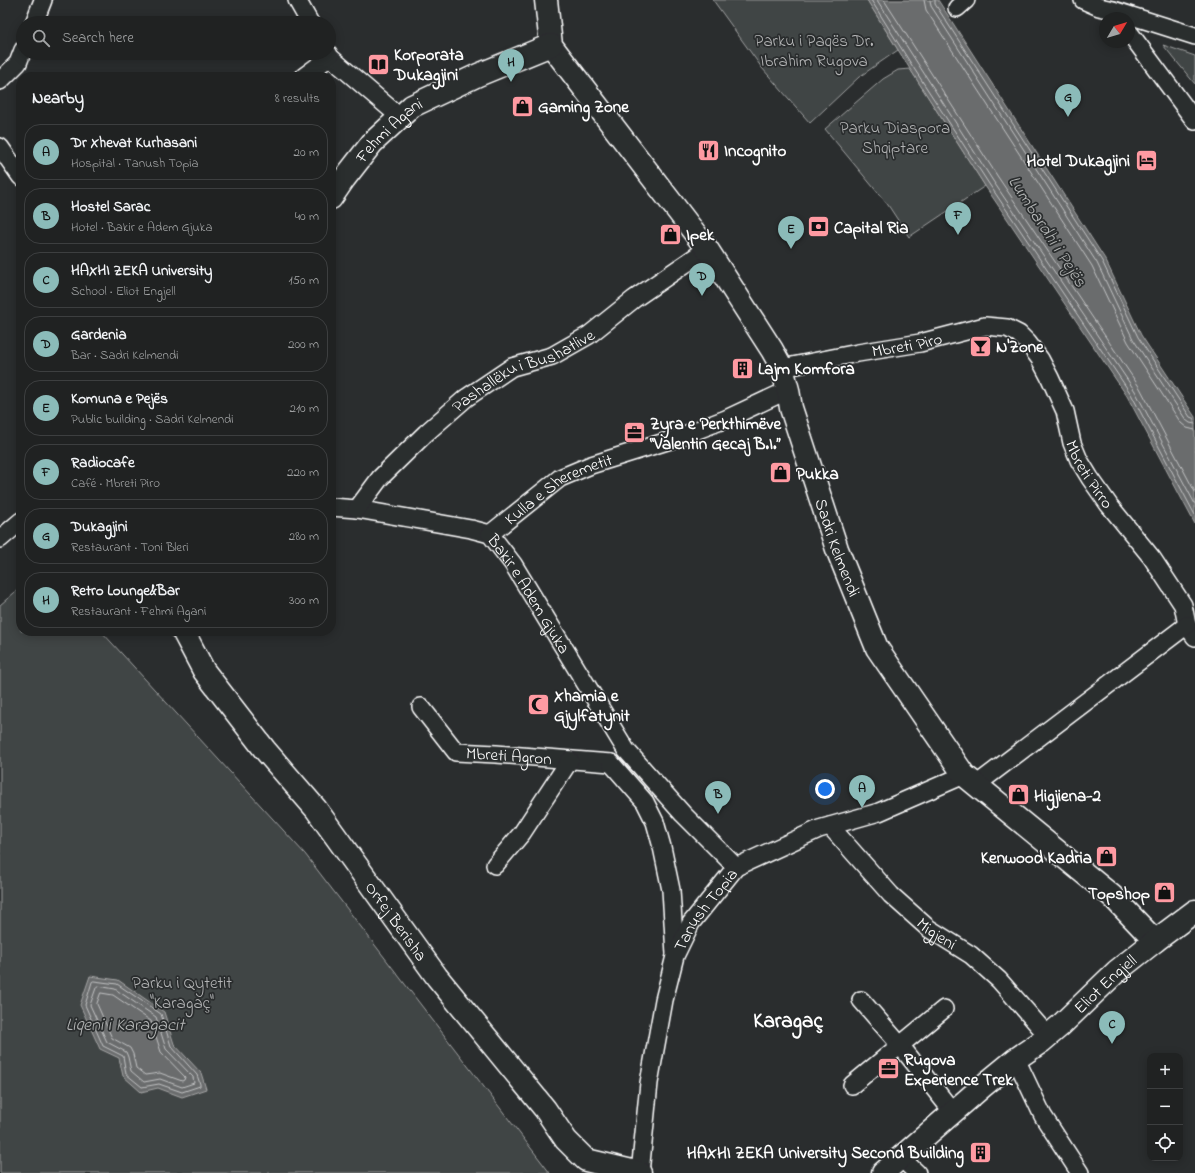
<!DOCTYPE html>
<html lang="en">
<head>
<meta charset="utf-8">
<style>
  :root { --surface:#202222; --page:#282a2a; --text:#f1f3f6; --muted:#a2a4a5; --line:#3d3f40; --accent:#8bbbb9 }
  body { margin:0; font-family:"Indie Flower",sans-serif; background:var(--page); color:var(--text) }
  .controls { position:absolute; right:12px; bottom:12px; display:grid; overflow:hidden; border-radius:8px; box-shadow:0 2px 10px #0003 }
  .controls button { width:36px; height:36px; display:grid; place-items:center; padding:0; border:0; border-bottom:1px solid var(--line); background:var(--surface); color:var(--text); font:20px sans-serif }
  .compass { position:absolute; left:1099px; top:12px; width:36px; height:36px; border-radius:50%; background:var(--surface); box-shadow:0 2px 10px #0003; rotate:52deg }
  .you { position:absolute; left:825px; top:789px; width:14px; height:14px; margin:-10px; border:3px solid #fff; border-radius:50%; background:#1a73e8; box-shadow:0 0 0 6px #1a73e833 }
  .badge { display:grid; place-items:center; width:26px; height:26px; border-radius:50%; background:var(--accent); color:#111; font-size:13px; font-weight:700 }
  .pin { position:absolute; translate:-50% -33px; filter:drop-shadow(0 1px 2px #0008) }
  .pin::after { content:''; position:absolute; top:21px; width:14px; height:12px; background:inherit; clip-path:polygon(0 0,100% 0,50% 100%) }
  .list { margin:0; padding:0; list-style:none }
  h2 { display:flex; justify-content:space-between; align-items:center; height:52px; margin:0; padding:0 16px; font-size:17px }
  h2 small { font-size:13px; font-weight:400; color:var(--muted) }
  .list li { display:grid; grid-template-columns:26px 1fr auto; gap:12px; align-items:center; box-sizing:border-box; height:56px; margin:0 8px 8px; padding:0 8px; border:1px solid var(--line); border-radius:16px }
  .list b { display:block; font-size:15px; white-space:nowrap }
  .list p { margin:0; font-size:13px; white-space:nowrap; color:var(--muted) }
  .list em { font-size:13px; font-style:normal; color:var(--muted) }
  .icon { flex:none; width:22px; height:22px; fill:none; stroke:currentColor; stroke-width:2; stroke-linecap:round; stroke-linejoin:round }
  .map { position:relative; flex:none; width:1195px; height:1173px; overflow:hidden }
  .search { position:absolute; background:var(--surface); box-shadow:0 2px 10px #0003; left:16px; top:16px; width:320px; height:44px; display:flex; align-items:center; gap:10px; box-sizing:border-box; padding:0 14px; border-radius:22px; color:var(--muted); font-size:15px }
  .panel { position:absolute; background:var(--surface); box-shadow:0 2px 10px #0003; left:16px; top:72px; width:320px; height:564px; border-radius:16px }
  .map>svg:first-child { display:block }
  .green { fill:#414445; stroke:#a0a2a2 }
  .water { fill:#6a6c6d; stroke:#a6a7a7 }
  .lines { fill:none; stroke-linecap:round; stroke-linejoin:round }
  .shore { stroke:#c3c4c5; stroke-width:1 }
  .street-casing { stroke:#fff; stroke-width:20 }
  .secondary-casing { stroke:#fff; stroke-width:25 }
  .street { stroke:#2a2d2e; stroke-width:17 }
  .secondary { stroke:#2a2d2e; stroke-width:22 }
  .labels { text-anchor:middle; stroke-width:3.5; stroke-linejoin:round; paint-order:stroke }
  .park-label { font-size:17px; fill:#b3b4b5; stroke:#2a2d2e }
  .poi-label { font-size:17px; font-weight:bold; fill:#fff; stroke:#2a2d2e; text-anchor:start }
  .street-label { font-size:17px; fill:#fff; stroke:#2a2d2e }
  .water-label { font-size:18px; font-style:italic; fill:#b4b6b6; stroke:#2a2d2e }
  .district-label { font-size:21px; font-weight:bold; fill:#fff; stroke:#2a2d2e }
</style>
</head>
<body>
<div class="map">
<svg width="1195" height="1173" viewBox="0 0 1195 1173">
  <rect width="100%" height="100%" fill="#2a2d2e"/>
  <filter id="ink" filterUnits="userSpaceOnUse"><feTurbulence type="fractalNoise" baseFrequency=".025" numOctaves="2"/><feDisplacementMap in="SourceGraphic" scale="8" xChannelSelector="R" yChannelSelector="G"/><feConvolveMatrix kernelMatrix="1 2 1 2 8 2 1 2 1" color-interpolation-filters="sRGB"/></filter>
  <g filter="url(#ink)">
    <path class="green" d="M713,0H867L898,50L859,77L810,123L762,68Z
      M1163,45L1195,56V84Z
      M910,69L985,186L909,237L888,205L825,129L883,79L898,70Z
      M21,587V631H101L305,854L550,1173H0V605Z"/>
    <path class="water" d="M867,0H938L1105,259L1141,335L1195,417V524L1127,396L985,186L910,69Z
      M90,976L118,980L164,1012L174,1044L201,1073L206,1089L182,1097L158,1088L141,1092L123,1076L119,1058L100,1049L80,1005Z"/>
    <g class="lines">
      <path class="shore" d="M871,0L913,67L989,184L1131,394L1195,515
        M877,0L993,181L1135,391L1195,504
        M884,0L998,177L1140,388L1195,492
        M924,0L926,10L1092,266L1128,342L1181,423L1187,428L1195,430
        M930,0L931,6L1097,263L1133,339L1186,420L1190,423L1195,424
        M935,0V4L1102,261L1138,337L1190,417L1195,419
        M94,981L117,984L161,1014L171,1046L197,1075L200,1084V1086L182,1092L159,1084L142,1087L126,1074L123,1056L103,1046L85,1005L92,982Z
        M98,986L115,989L156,1017L166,1049L193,1077L194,1083L182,1087L160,1079L144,1082L131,1071L128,1057L126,1052L107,1042L90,1005L96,988Z
        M101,993L113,995L151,1021L161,1052L185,1077L184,1080L182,1081L160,1073L145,1075L136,1068L133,1054L130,1048L112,1038L97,1004Z"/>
      <defs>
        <g id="street">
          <path d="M297,0L310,23"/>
          <path d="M1083,0L1099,7L1113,10L1195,36"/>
          <path d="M957,8L966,0"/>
          <path d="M34,23L43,0"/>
          <path d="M1129,32L1195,121"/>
          <path d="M328,53L330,57L400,117"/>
          <path d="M303,77L330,57"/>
          <path d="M0,81L18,63L23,50"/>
          <path d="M0,147L21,177"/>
          <path id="s1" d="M782,368L858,353L920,343L985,326L1007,328L1019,334L1028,343L1040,359L1050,378L1065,411L1072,443L1079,460L1090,478L1109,505L1152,558L1183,605L1187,625L1195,637"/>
          <path id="s2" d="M331,507L357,509L471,529L490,534L513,564L626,750L683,814L736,867"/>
          <path id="s3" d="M357,509L380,478L426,433L466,398L512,367L552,356L589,335L634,299L707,249"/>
          <path id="s4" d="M490,534L560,478L591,465L674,439L726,419L788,390"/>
          <path d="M0,539L21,521"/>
          <path id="s5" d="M421,707L456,752L496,754L611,763"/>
          <path d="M611,763L645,802L655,822L662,847L671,890L675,954"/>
          <path d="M976,785L1187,625"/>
          <path id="s6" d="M830,826L891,895L928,928L971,955L999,980L1048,1036"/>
          <path d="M495,865L522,833L570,760"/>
          <path d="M861,1000L900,1045L952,1111"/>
          <path d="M1016,1059L1043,1116L1080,1173"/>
          <path d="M852,1085L944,1009"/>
          <path d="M901,1158L917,1173"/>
          <path id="s7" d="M640,1173L649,1083L664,1000L675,956L691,923L736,867L819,829L879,812L964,775"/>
        </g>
        <g id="secondary">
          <path id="s8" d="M546,0L551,45L557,53L707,249L772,350L782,368L788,390L791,408L837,549L877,648L964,775L1112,896L1155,941"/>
          <path id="s9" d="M331,198L344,179L372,143L412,106L478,75L551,45"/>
          <path id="s10" d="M183,631L204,671L265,750L316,809L437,977L545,1109L566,1140L586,1160L640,1173"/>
          <path id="s11" d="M883,1173L983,1086L1016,1059L1041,1042L1061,1025L1117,971L1155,941L1195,911"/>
        </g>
      </defs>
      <use href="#street" class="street-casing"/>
      <use href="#secondary" class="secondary-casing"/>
      <use href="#street" class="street"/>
      <use href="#secondary" class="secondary"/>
    </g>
  </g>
  <defs>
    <symbol id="library-square" viewBox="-11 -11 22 22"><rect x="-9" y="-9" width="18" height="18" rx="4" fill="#ff9aa2" stroke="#2a2d2e"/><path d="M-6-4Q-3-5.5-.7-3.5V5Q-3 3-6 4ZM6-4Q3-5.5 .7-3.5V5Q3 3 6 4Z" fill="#111"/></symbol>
    <symbol id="shop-square" viewBox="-11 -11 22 22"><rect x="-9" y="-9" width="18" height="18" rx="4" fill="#ff9aa2" stroke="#2a2d2e"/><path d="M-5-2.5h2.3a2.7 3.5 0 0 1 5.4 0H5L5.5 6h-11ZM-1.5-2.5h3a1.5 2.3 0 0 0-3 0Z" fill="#111"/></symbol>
    <symbol id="restaurant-square" viewBox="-11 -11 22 22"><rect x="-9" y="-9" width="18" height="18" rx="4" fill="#ff9aa2" stroke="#2a2d2e"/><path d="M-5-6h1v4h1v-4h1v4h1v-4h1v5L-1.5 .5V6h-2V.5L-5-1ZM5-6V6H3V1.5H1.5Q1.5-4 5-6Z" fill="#111"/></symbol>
    <symbol id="hotel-square" viewBox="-11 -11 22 22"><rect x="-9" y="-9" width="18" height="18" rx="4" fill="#ff9aa2" stroke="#2a2d2e"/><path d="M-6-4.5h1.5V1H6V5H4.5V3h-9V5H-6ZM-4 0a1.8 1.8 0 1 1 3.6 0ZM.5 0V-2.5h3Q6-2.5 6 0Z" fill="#111"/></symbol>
    <symbol id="bank-square" viewBox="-11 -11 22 22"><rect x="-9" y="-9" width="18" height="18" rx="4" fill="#ff9aa2" stroke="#2a2d2e"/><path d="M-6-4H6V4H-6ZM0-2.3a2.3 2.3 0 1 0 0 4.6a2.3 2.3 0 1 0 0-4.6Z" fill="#111"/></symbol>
    <symbol id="bar-square" viewBox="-11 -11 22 22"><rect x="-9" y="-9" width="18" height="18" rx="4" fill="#ff9aa2" stroke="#2a2d2e"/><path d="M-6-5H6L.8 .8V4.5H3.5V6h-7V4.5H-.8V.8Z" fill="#111"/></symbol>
    <symbol id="building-square" viewBox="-11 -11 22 22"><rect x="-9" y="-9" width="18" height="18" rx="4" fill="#ff9aa2" stroke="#2a2d2e"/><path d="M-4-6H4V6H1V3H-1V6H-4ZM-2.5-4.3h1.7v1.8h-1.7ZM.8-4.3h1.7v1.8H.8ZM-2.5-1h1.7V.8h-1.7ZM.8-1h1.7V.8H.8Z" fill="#111"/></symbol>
    <symbol id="office-square" viewBox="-11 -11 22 22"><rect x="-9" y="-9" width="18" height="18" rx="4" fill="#ff9aa2" stroke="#2a2d2e"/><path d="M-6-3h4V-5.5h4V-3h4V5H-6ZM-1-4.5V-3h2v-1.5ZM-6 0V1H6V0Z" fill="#111"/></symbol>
    <symbol id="mosque-square" viewBox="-11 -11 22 22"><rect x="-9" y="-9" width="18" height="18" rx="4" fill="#ff9aa2" stroke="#2a2d2e"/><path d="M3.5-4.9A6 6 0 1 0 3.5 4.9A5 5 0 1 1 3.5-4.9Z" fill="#111"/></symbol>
  </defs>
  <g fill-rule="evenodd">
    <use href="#library-square" x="366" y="52" width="25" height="25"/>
    <use href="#shop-square" x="510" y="94" width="25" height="25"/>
    <use href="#restaurant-square" x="696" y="138" width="25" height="25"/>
    <use href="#hotel-square" x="1134" y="148" width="25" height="25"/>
    <use href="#bank-square" x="806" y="214" width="25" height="25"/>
    <use href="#shop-square" x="658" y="222" width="25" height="25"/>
    <use href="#bar-square" x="968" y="334" width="25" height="25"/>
    <use href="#building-square" x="730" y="356" width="25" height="25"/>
    <use href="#office-square" x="622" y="420" width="25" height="25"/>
    <use href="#shop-square" x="768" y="460" width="25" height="25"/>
    <use href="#mosque-square" x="526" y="692" width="25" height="25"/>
    <use href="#shop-square" x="1006" y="782" width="25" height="25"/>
    <use href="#shop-square" x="1094" y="844" width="25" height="25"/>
    <use href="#shop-square" x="1152" y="880" width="25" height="25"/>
    <use href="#office-square" x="876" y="1056" width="25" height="25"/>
    <use href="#building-square" x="968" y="1140" width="25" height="25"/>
  </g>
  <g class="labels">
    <g class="park-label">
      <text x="814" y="46">Parku i Paqës Dr.<tspan x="814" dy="20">Ibrahim Rugova</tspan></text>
      <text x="895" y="133">Parku Diaspora<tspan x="895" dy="20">Shqiptare</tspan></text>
      <text x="182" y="988">Parku i Qytetit<tspan x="182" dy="20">"Karagaç"</tspan></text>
    </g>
    <g class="poi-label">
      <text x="394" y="60">Korporata<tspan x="394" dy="20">Dukagjini</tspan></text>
      <text x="538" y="112">Gaming Zone</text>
      <text x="724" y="156">Incognito</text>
      <text x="1130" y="166" text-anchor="end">Hotel Dukagjini</text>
      <text x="834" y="233">Capital Ria</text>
      <text x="686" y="240">Ipek</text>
      <text x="996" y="352">N'Zone</text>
      <text x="758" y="374">Lajm Komfora</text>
      <text x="650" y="429">Zyra e Perkthimëve<tspan x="650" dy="20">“Valentin Gecaj B.I.”</tspan></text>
      <text x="796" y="479">Pukka</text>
      <text x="554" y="701">Xhamia e<tspan x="554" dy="20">Gjylfatynit</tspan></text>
      <text x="1034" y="801">Higjiena-2</text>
      <text x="1092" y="863" text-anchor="end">Kenwood Kadria</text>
      <text x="1150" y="899" text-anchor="end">Topshop</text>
      <text x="904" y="1065">Rugova<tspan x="904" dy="20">Experience Trek</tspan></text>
      <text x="964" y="1158" text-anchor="end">HAXHI ZEKA University Second Building</text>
    </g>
    <g class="street-label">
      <text dy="6" stroke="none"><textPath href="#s9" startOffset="90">Fehmi Agani</textPath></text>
      <text dy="6" stroke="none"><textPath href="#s1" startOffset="127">Mbreti Piro</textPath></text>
      <text dy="6" stroke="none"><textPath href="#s3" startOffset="220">Pashallëku i Bushatlive</textPath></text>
      <text dy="6" stroke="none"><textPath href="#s1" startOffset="402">Mbreti Pirro</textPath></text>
      <text dy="6" stroke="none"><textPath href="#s4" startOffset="83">Kulla e Sheremetit</textPath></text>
      <text dy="6" stroke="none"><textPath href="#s8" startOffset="631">Sadri Kelmendi</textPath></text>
      <text dy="6" stroke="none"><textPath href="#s2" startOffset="233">Bakir e Adem Gjuka</textPath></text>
      <text dy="6" stroke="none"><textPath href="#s5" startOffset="110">Mbreti Agron</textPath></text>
      <text dy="6" stroke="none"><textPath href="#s7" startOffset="276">Tanush Topia</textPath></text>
      <text dy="6" stroke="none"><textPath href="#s10" startOffset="361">Orfej Berisha</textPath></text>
      <text dy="6" stroke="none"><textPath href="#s6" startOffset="152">Migjeni</textPath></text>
      <text dy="6" stroke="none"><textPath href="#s11" startOffset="292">Eliot Engjell</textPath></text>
    </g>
    <g class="water-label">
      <text transform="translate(1048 231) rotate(57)" y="6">Lumbardhi i Pejës</text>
      <text x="125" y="1030">Liqeni i Karagacit</text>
    </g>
    <g class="district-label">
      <text x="788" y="1027">Karagaç</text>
    </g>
  </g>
</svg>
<div class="controls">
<button>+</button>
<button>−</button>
<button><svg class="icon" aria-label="locate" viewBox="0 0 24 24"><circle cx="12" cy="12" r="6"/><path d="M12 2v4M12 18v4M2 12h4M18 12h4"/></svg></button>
</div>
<svg class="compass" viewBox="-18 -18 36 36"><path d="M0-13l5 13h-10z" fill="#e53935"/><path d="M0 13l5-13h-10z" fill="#a2a4a5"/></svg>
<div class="you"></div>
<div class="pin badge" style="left:862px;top:808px">A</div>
<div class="pin badge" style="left:718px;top:814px">B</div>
<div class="pin badge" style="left:1112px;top:1044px">C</div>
<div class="pin badge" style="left:702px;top:296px">D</div>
<div class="pin badge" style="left:791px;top:249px">E</div>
<div class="pin badge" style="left:958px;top:235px">F</div>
<div class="pin badge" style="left:1068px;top:117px">G</div>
<div class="pin badge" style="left:511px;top:82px">H</div>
<div class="search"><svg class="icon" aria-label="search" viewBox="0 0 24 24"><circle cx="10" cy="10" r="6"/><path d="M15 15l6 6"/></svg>Search here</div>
<section class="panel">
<h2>Nearby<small>8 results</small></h2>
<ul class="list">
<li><span class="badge">A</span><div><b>Dr Xhevat Kurhasani</b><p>Hospital · Tanush Topia</p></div><em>20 m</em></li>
<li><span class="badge">B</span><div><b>Hostel Sarac</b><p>Hotel · Bakir e Adem Gjuka</p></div><em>40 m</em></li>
<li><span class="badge">C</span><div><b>HAXHI ZEKA University</b><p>School · Eliot Engjell</p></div><em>150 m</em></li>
<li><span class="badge">D</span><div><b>Gardenia</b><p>Bar · Sadri Kelmendi</p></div><em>200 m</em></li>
<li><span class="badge">E</span><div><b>Komuna e Pejës</b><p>Public building · Sadri Kelmendi</p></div><em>210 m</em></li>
<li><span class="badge">F</span><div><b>Radiocafe</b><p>Café · Mbreti Piro</p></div><em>220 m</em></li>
<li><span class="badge">G</span><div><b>Dukagjini</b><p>Restaurant · Toni Bleri</p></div><em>280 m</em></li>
<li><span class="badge">H</span><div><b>Retro Lounge&amp;Bar</b><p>Restaurant · Fehmi Agani</p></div><em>300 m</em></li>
</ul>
</section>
</div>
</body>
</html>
